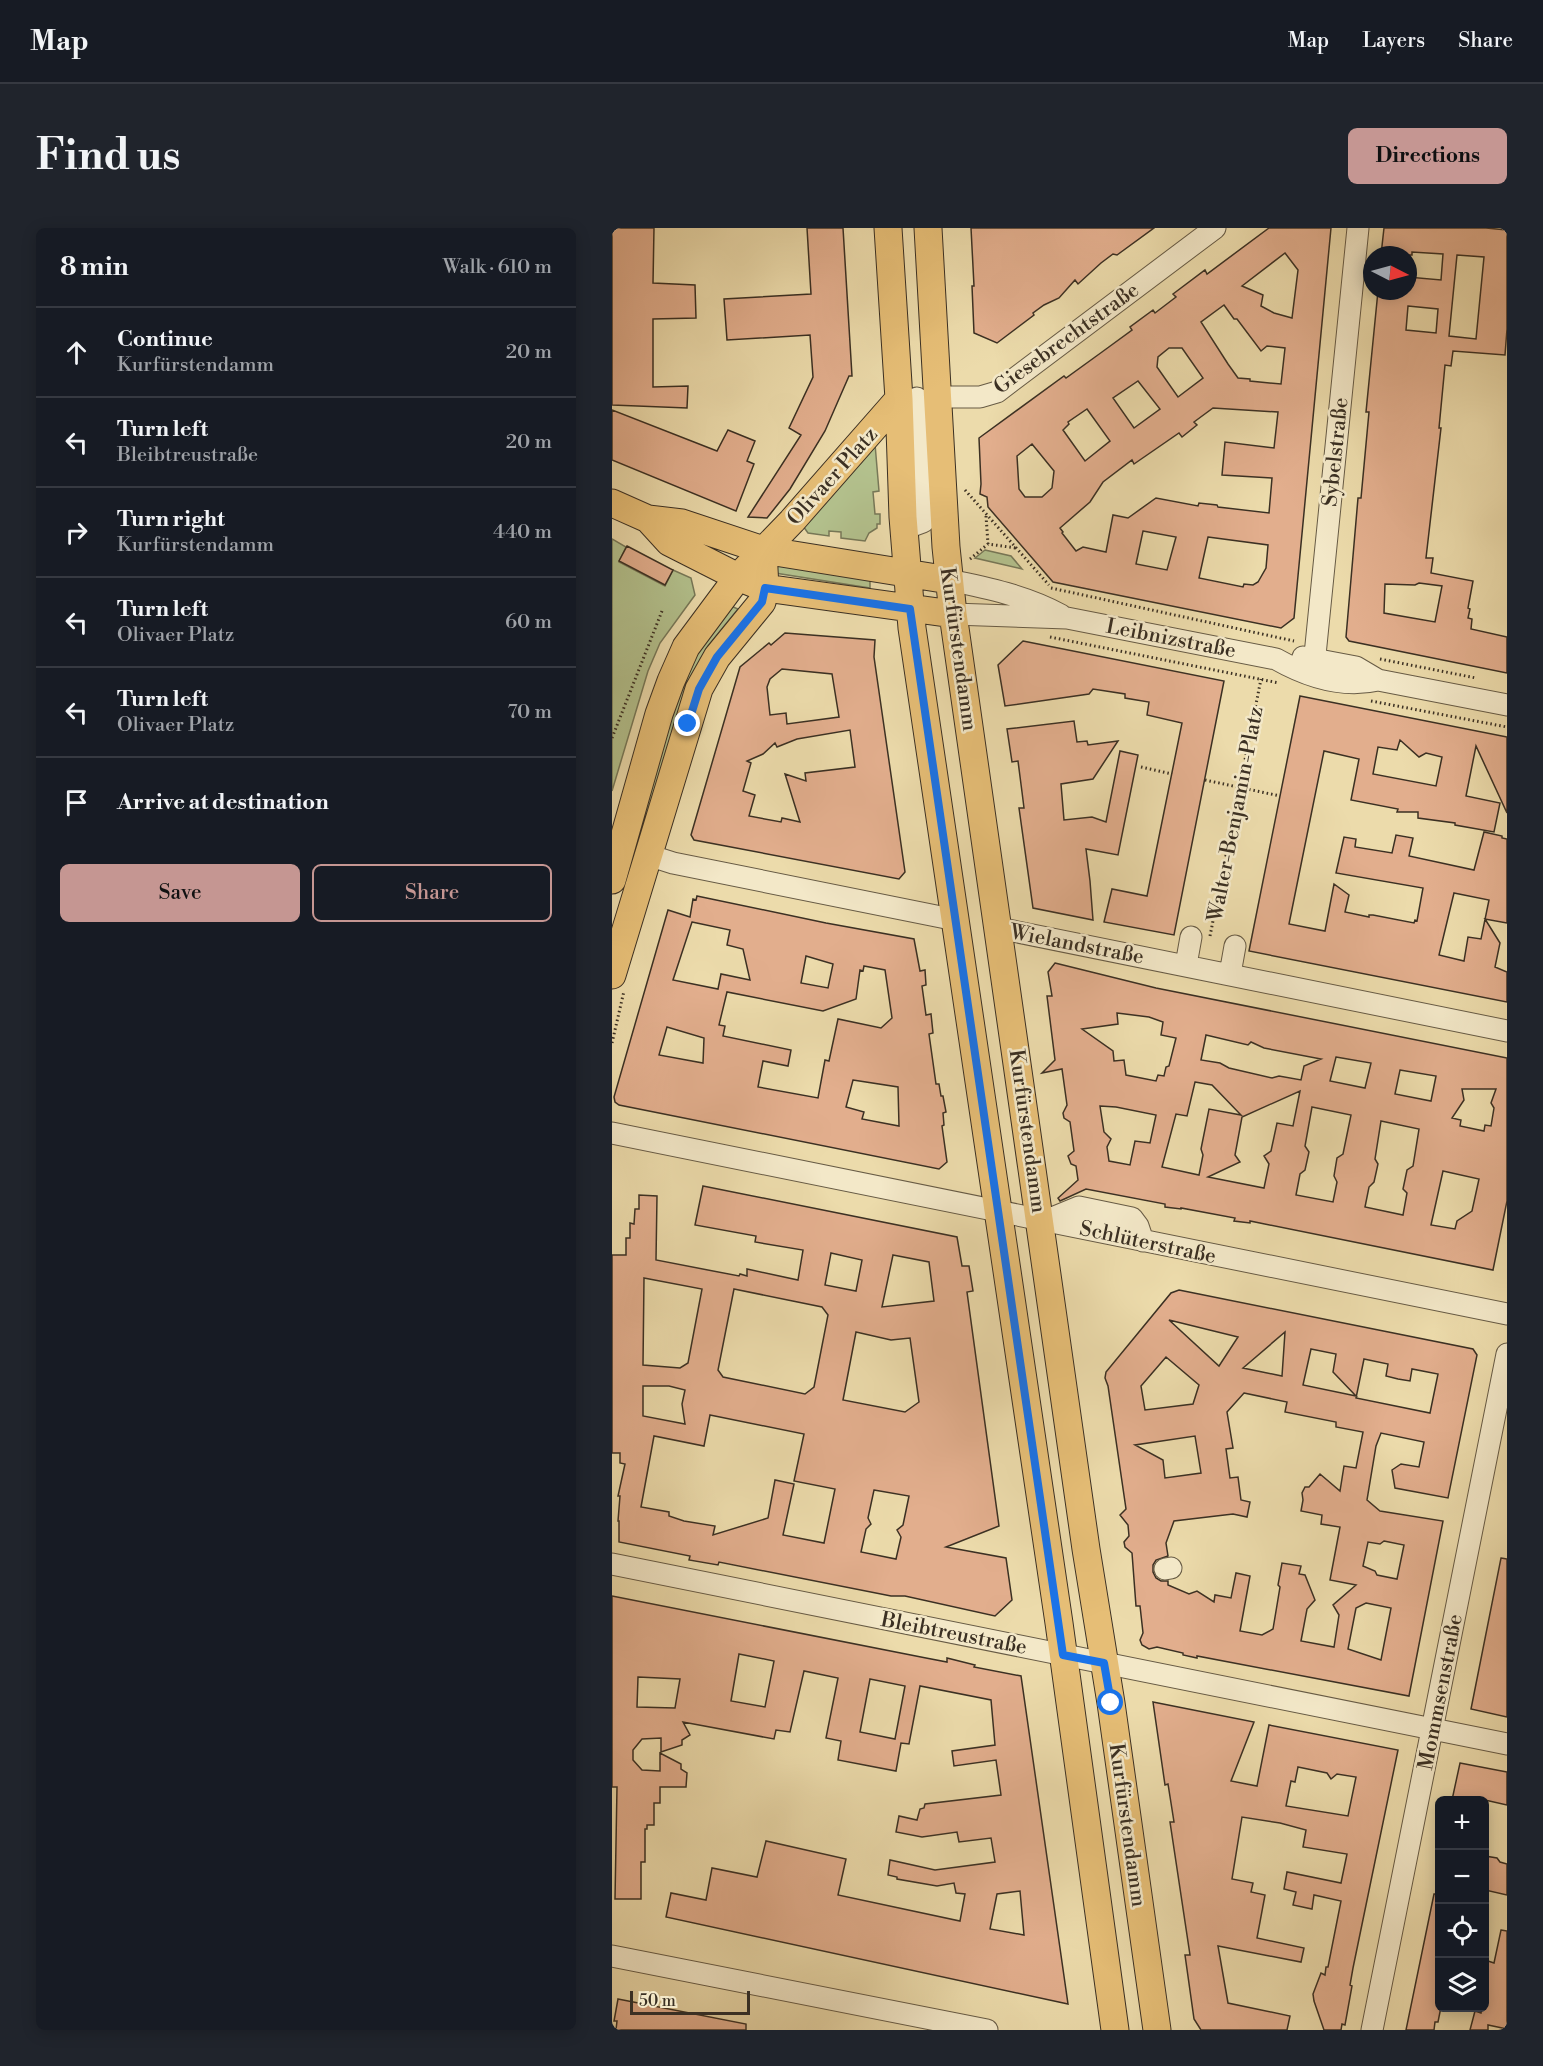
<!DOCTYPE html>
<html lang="en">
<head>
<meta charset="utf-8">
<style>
  :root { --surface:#171b24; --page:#20242c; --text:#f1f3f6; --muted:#9ea1a6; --line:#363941; --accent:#c59692 }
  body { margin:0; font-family:"Libre Bodoni",serif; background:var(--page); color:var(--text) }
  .controls { position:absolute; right:18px; bottom:18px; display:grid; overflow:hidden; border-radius:9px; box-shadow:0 3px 15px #0003 }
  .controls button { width:54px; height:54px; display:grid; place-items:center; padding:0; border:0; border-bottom:2px solid var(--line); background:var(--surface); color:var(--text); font:30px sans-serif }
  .compass { position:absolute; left:751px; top:18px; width:54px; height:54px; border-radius:50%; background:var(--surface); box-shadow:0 3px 15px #0003; rotate:96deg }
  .scale { position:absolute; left:18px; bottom:15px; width:120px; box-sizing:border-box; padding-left:6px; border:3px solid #3b3023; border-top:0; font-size:16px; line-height:21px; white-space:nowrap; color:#3b3023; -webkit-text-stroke:4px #f3e8c8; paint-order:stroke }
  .stop { position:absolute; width:18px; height:18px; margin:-14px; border:4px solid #1a73e8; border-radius:50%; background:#fff }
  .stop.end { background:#1a73e8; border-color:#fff; box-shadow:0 2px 6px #0008 }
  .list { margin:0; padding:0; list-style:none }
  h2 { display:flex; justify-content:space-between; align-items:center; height:78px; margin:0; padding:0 24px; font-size:26px }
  h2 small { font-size:20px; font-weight:400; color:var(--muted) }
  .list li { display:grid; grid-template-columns:39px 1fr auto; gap:18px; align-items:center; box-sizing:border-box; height:90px; padding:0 24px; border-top:2px solid var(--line) }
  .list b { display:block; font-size:22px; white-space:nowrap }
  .list p { margin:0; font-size:20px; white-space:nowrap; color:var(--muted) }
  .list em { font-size:20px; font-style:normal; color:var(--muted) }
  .actions { display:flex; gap:12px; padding:18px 24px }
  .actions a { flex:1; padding:14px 0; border:2px solid var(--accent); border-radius:9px; text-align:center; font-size:21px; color:var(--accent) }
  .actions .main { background:var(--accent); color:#111 }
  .icon { flex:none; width:33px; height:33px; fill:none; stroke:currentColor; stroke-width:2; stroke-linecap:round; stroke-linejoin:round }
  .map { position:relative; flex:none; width:895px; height:1802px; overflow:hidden; border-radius:9px }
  header { display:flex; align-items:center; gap:36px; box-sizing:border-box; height:84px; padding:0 30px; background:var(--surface); border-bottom:2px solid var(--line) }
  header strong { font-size:28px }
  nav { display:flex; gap:33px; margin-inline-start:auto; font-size:21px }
  .intro { display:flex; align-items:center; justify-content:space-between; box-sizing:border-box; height:144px; padding:0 36px }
  h1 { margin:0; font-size:42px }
  .button { padding:15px 27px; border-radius:9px; background:var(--accent); color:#111; font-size:21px; font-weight:700 }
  main { display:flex; gap:36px; padding:0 36px }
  aside { flex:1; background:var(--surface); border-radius:9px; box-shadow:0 3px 15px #0003 }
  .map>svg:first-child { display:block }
  .green { fill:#b3c18d; stroke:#777858; stroke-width:1.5 }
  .building { fill:#e2ae8d; stroke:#3b3023; stroke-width:1.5; fill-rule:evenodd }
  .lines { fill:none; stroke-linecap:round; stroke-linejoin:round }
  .minor-casing { stroke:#675b45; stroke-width:23 }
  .major-casing { stroke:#3b3023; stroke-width:29 }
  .path { stroke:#3b3023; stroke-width:3; stroke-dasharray:1.5 3; stroke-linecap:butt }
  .minor { stroke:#f3e8c8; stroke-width:21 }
  .major { stroke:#e6be76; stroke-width:27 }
  .route { stroke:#1a73e8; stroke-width:8 }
  .labels { text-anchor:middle; stroke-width:5; stroke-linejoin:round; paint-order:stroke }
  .street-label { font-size:21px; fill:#3b3023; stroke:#f3e8c8 }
</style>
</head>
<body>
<header>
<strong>Map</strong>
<nav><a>Map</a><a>Layers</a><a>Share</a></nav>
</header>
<div class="intro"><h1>Find us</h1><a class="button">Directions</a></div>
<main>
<aside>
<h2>8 min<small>Walk · 610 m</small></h2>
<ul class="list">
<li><svg class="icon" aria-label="ahead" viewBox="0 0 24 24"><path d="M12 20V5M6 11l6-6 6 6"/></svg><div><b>Continue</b><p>Kurfürstendamm</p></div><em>20 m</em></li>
<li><svg class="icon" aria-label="left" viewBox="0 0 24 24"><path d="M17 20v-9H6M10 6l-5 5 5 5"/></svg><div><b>Turn left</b><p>Bleibtreustraße</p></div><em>20 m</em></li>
<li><svg class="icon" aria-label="right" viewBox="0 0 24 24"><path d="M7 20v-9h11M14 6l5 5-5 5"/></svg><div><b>Turn right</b><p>Kurfürstendamm</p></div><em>440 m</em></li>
<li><svg class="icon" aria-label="left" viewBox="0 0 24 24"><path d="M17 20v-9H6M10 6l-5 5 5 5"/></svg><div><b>Turn left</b><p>Olivaer Platz</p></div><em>60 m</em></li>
<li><svg class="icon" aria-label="left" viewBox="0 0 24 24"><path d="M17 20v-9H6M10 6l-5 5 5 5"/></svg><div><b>Turn left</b><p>Olivaer Platz</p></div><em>70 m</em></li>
<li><svg class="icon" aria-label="arrive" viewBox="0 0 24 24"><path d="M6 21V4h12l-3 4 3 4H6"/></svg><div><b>Arrive at destination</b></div></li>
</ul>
<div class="actions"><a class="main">Save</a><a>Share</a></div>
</aside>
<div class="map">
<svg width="895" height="1802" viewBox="0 0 895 1802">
  <rect width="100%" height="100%" fill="#ecdbab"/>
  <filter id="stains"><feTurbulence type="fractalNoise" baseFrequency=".00333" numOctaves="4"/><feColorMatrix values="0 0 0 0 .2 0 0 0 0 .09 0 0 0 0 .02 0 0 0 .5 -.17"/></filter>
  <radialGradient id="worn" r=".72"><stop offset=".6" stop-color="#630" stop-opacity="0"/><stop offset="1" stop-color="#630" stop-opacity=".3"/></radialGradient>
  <path class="green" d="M263,216L267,263L261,264L263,286H268V296H265V300L257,305L253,313L229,310V304L217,303V308L196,305L191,298Z
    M0,311L14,319L7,334L53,358L61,342L79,350L83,367L48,415L36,443L0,563Z
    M373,322L399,328L410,341L363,330Z
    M160,336L258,350V360L163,345Z
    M119,378L126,381L96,418L75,458L34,598L27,597L70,456L79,435Z"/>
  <path class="building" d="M0,0H42L41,55L83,57L84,90L41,91V159L76,158L75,180L0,177Z
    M195,0H231L240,148H237L213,203L178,261L155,290L136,289L189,207L177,200L201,149L198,107L115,112L112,71L199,66Z
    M359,0H542L505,27L501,26L489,35L466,56L463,52L447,70L432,77L421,85L422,87L385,115L362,105L360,58H362Z
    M657,0H719L682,390L669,400L441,354L376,279L375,269L368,266L369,256L367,210L452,148L454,150L490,124L520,102L518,99L541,82L543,85L564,69L561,66L593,42L595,46ZM673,25L686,42L680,90L662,85L649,78L651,67L630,58ZM612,77L622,91H625L649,123L655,118L673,120L669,156L638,153V151L626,150L616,136L589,94ZM557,120H570L591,150L566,169L545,139L546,129ZM526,153L548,181L522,200L501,170ZM601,180L666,184L662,220L613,214L610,247L660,250L657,285L606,279L605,277L587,275L586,278L544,270L516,290L501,287L494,324L471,319L464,323L450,305L451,304L448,300L478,274L491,254L520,232L522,236L567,205L570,209L585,197L582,194ZM475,181L498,213L473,233L451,202L457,196L456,194ZM420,216L442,243L440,260L430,269H413L407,261L405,228ZM531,303L564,309L555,342L524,336ZM596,309L656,317L654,340L646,354L641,357L632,356L631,359L587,350Z
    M772,0H874L895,2V101L893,127L841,123L839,138L833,137L827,200H829L814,330H821L819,345L861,353L856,380L858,381L856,390L860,391L859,401L895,409V445L737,413L734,409L746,270H749L757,184H754L766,63H796V49L829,52L831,26L800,24V27H769ZM845,27L872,29L864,111L837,108ZM796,78L826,81L824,105L794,102ZM807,355L830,358L823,394L772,385L773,356L803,357Z
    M0,182L105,223L116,202L143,213L135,233L142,236L124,283L0,232Z
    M15,318L61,342L53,357L7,333Z
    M173,405L263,412L262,429L293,644L287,651L82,612L79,607L128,439L157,415L159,417ZM170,441L220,446L227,489L175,496L174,485L158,487L155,459L158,451ZM238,502L243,539L193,545L194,553L173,546L188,594L170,590L169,594L137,588L143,567L131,563L139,535L135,533L151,526L163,515L165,519L185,511Z
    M411,413L612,453L562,707L492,694L500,661L535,668L570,495L535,487L537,474L513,470V466L481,461L477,466L393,478L386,437Z
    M688,468L895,509V585L864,518L854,568L888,575L882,604L843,597V595L806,590V584H785L786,581L739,572L747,531L712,523L677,696L713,703L722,656L737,667L733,684L757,689V687H761L802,695L803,692L805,693L811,660L724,645L732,609L744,611L743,619L780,625L784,607L801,610L797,628L862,642L872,604L890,608V610L895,611V695L873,691L888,715L883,739L895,744V774L637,723ZM788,512L807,529L814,525L830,529L824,558L761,546L766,519L785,522ZM842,665L877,672L869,711L856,709L852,733L827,727Z
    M462,493L465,514L475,513L476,517L506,513L481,551L449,556L452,592L480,589L494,594L508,523L526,527L506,627L474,621L478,653L481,692L421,680L407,580H412L410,564L406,533L400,534L395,501Z
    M85,668L214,695L302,711L308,743L313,742L314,757L310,758L314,787L319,786L321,805L317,806L324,856H327L329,868H331L334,884L331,885L332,897L330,898L335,934L327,941L7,877L3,874L2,869L56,682L78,689L81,671L84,672ZM80,694L118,702L115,717L131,721L138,752L109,746L106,761L61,752ZM194,728L221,736L216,760L189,755ZM252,738L273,742L280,790L269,800L226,791L217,833L213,832L206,870L146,859L151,833L176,838L179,822L111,808L113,798L107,797L115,764L211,783L244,771L248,742L251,743ZM55,799L92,810L91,835L47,827ZM241,852L286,859L287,898L250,891L252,884L234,879Z
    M443,735L544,760L895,830V973L881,1042L638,993V995L622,993L623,990L569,980V981L553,979V976L474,961L448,973L446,970L466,952L464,938L459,936L456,928L462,923L458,894L452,890L451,885L455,877L450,841L430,845L443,832L435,768H440L436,744ZM505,785L537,789L551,794L549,807L564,810L557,838L554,839L552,848L546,847L544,853L514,847L512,832L502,833L501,823L470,801L506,796ZM594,807L636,817L639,814L652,820L709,831L692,838L689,852L667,848L660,850L617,840L608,835L589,832ZM724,829L759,835L753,860L718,853ZM788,842L824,848L819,873L783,866ZM583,854L600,857L629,887L597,881L589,921L591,927L587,947L550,939L564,886L575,888ZM850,861H884L879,875L882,880L879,898L873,897L872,903L848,898L849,892L840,890L852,872ZM688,863L681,898L665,895L659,923L652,928L657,936L652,960L596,949L628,934L623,927L630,889ZM488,878L504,879L544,887L538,915L523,913L518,937L497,933L495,919L499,911L492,904ZM700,879L739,887L731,926L725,930L722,948L725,954L721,974L684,967L688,946L693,942L697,924L693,918ZM769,893L807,901L801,938L795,942L791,961L795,965L791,987L753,979L757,959L762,954L766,936L763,931ZM831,943L867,951L860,983L845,993L843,1001L819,997Z
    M91,958L345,1009L350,1038H357L361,1063L355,1064L387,1298L334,1319L394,1330L400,1372L383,1388L293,1368H279L107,1334L106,1337L77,1332L78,1328L7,1314V1293H6L8,1268H6L13,1236L8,1235V1225H0V1027H14V1010H18V995L22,996L23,981H27V967L45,968L44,1032L127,1048L128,1046L135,1048V1041L186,1052L191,1022L143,1014L144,1008L83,997ZM219,1025L250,1032L244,1063L213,1057ZM281,1027L317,1034L322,1073L270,1079ZM32,1050L90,1061L76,1135L68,1140L31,1137ZM122,1061L210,1079L216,1087L202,1159L193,1166L111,1149L106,1142ZM244,1104L279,1112L298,1110L307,1174L293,1184L231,1172ZM31,1158H57L73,1162L70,1176L73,1196L31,1188ZM98,1187L192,1206L182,1253L223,1261L212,1315L171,1307L182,1256L163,1252L156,1290L101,1307L103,1298L72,1293L57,1288V1284L29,1279L42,1208L92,1218ZM262,1262L297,1268L291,1297L285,1302L289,1309L284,1331L249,1324L254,1301L259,1296L256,1290Z
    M567,1062L861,1121L865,1127L836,1270L783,1260L780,1242L789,1236L807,1239L812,1214L769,1205L764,1218L755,1272L768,1283L831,1293L797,1468L585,1428V1430L571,1427V1425L545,1419L537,1421L530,1417L528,1412L531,1405L528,1378H524L520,1325L513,1319L512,1314L517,1308L516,1297L508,1287L514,1281L496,1158L493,1150L494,1144L559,1065ZM557,1092L626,1109L607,1138ZM673,1104L670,1148L631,1140ZM699,1121L724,1126L721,1144L744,1168L691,1157ZM554,1129L587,1157L581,1176L533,1182L529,1158ZM752,1131L776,1136L774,1148L786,1151L798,1153L800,1141L826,1146L818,1185L744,1170ZM632,1165L675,1174L673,1184L724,1194V1199L751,1204L744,1240L732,1238L728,1263L708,1246L697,1259H693L690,1265L691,1272L689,1283L710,1287L709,1296L728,1299L718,1352L744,1357L721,1377L727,1387L722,1419L689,1413L695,1381L703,1372L693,1347L687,1346L689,1338L670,1335L666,1357L668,1359L661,1401L650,1407L628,1403L638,1348L624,1345L619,1370L603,1367L602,1374L585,1363L577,1366L556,1357V1353H549L544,1350L541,1344V1337L544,1332L556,1328L554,1315L562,1293L621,1286L635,1289L638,1274L629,1272L626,1249L618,1250L614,1221L621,1220L615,1184ZM583,1208L589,1245L553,1250L551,1232L523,1217ZM772,1313L792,1317L785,1351L765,1347L763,1343L751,1338L756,1314L768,1316ZM754,1375L779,1380L769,1432L736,1421L744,1380Z
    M889,1330L895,1331V1489L859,1481Z
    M0,1368L314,1430L335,1434V1430L363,1437L362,1439L409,1448L456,1776L54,1689L59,1665L94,1672L100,1640L145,1649L154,1613L234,1631L226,1667L348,1693L353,1666L344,1665L342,1655L325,1658L285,1651V1649L276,1647L278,1632L323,1642L383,1634L379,1610L347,1614L345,1604L310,1609L284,1604L287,1588L305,1592L308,1581L312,1580L313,1576L389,1567L384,1532L342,1538L340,1523L383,1517L379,1472L308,1458L297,1516L289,1515L284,1543L226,1532L229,1513L214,1510L226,1450L192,1443L178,1504L164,1502L162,1511L71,1494L78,1507L70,1512V1517L49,1524V1510L30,1511L21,1522V1532L30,1542L48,1543V1525L69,1536V1541L75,1545L74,1559H48V1575H42V1597H35V1601H33V1634H29V1671H3L5,1559H0ZM127,1426L162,1433L153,1479L119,1473ZM26,1449L68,1451L63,1480L25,1479ZM258,1451L293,1458L283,1511L248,1504ZM408,1663L412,1707L378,1701L385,1666Z
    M541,1474L642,1494L619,1553L645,1558L657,1497L786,1522L741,1740L738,1757L740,1758L733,1797L730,1796L729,1802H712L702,1773L701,1766L709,1745L713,1747L714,1739H716L729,1673L702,1667L700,1681L681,1677L684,1664L672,1661L675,1644L729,1655L735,1626L691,1619L694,1602L668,1595L630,1589L620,1651L641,1655L639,1664L653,1667L645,1710L692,1720L689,1734L606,1718L616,1775L678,1788L675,1802H589L582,1791L573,1727H578L558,1594H562L556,1556L553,1557ZM686,1539L715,1545L719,1551L725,1546L744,1549L736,1588L674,1578L679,1553L683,1554Z
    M848,1535L895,1544V1577L873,1572H840Z
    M873,1628L885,1630L888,1634L895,1636V1667L873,1662Z
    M822,1666H828V1779H829L826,1794H823L822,1802H794Z
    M889,1702L895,1703V1801L876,1797V1802H858L863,1783L869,1785L870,1779H873V1732L882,1735Z
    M6,1771L134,1796V1802H4L5,1793H2Z"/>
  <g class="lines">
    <defs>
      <path id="minor" d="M325,169H368L385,164L603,0
        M292,301L311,294L305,170
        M337,352C376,360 414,368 449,387
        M341,386L455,390L664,431C694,448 731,460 766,452L895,477
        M691,429L744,439L766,452
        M701,447L746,0
        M36,627L61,635L344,692
        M386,700L895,803
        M574,737L579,709
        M618,746L623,718
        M0,905L895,1086
        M433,993L467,979L520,990L526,998L531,1013
        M0,1336L895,1516
        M553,1341L559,1340
        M0,1728L375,1802
        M760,1802L895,1126"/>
      <path id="major" d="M276,0L287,171L291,289L300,400L447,1395L503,1802
        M316,0L334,319L341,386L474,1321L499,1475L545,1802
        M0,275L36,291L70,295L151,322L337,352
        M36,291L57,314L126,349L153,360L341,386
        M0,652L47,486L59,453L74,419L126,349L180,293L287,171
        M0,747L87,461L105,429L150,374L153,360L151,322"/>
    </defs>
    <use href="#minor" class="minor-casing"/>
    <use href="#major" class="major-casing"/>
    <path class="path" d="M353,262L437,357
      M374,288L376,316
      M358,331L376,316L404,320
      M439,360L682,413
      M438,409L667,455
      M768,431L864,450
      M759,473L895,499
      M0,510L50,383
      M529,539L560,546
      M593,552L668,568
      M598,708L649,451
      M0,815L12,763"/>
    <use href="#minor" class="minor"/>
    <use href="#major" class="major"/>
  </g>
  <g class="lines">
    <path class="route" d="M76,496L87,461L105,429L150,374L153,360L298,381L451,1427L492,1435L499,1475"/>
  </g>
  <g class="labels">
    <g class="street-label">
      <text transform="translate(454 110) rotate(-36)" y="7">Giesebrechtstraße</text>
      <text transform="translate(723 224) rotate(-84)" y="7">Sybelstraße</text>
      <text transform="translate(220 248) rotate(-48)" y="7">Olivaer Platz</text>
      <text transform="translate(559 410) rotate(11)" y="7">Leibnizstraße</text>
      <text transform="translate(347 421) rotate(82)" y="7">Kurfürstendamm</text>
      <text transform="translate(623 586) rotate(-79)" y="7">Walter-Benjamin-Platz</text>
      <text transform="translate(465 716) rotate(11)" y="7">Wielandstraße</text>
      <text transform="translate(416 903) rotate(82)" y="7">Kurfürstendamm</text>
      <text transform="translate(536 1014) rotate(12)" y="7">Schlüterstraße</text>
      <text transform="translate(342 1405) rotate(11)" y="7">Bleibtreustraße</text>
      <text transform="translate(828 1464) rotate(-79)" y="7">Mommsenstraße</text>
      <text transform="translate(516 1597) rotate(82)" y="7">Kurfürstendamm</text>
    </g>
  </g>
  <rect width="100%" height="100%" filter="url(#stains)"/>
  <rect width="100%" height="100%" fill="url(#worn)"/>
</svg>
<div class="controls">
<button>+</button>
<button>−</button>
<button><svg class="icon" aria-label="locate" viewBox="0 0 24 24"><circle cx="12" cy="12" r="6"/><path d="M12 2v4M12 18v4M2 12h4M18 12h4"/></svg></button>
<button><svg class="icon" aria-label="layers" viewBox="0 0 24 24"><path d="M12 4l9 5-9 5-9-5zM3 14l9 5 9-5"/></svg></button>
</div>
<svg class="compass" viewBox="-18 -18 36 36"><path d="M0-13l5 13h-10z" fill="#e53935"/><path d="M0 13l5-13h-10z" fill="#9ea1a6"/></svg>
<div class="scale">50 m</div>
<div class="stop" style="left:499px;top:1475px"></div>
<div class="stop end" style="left:76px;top:496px"></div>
</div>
</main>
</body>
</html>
